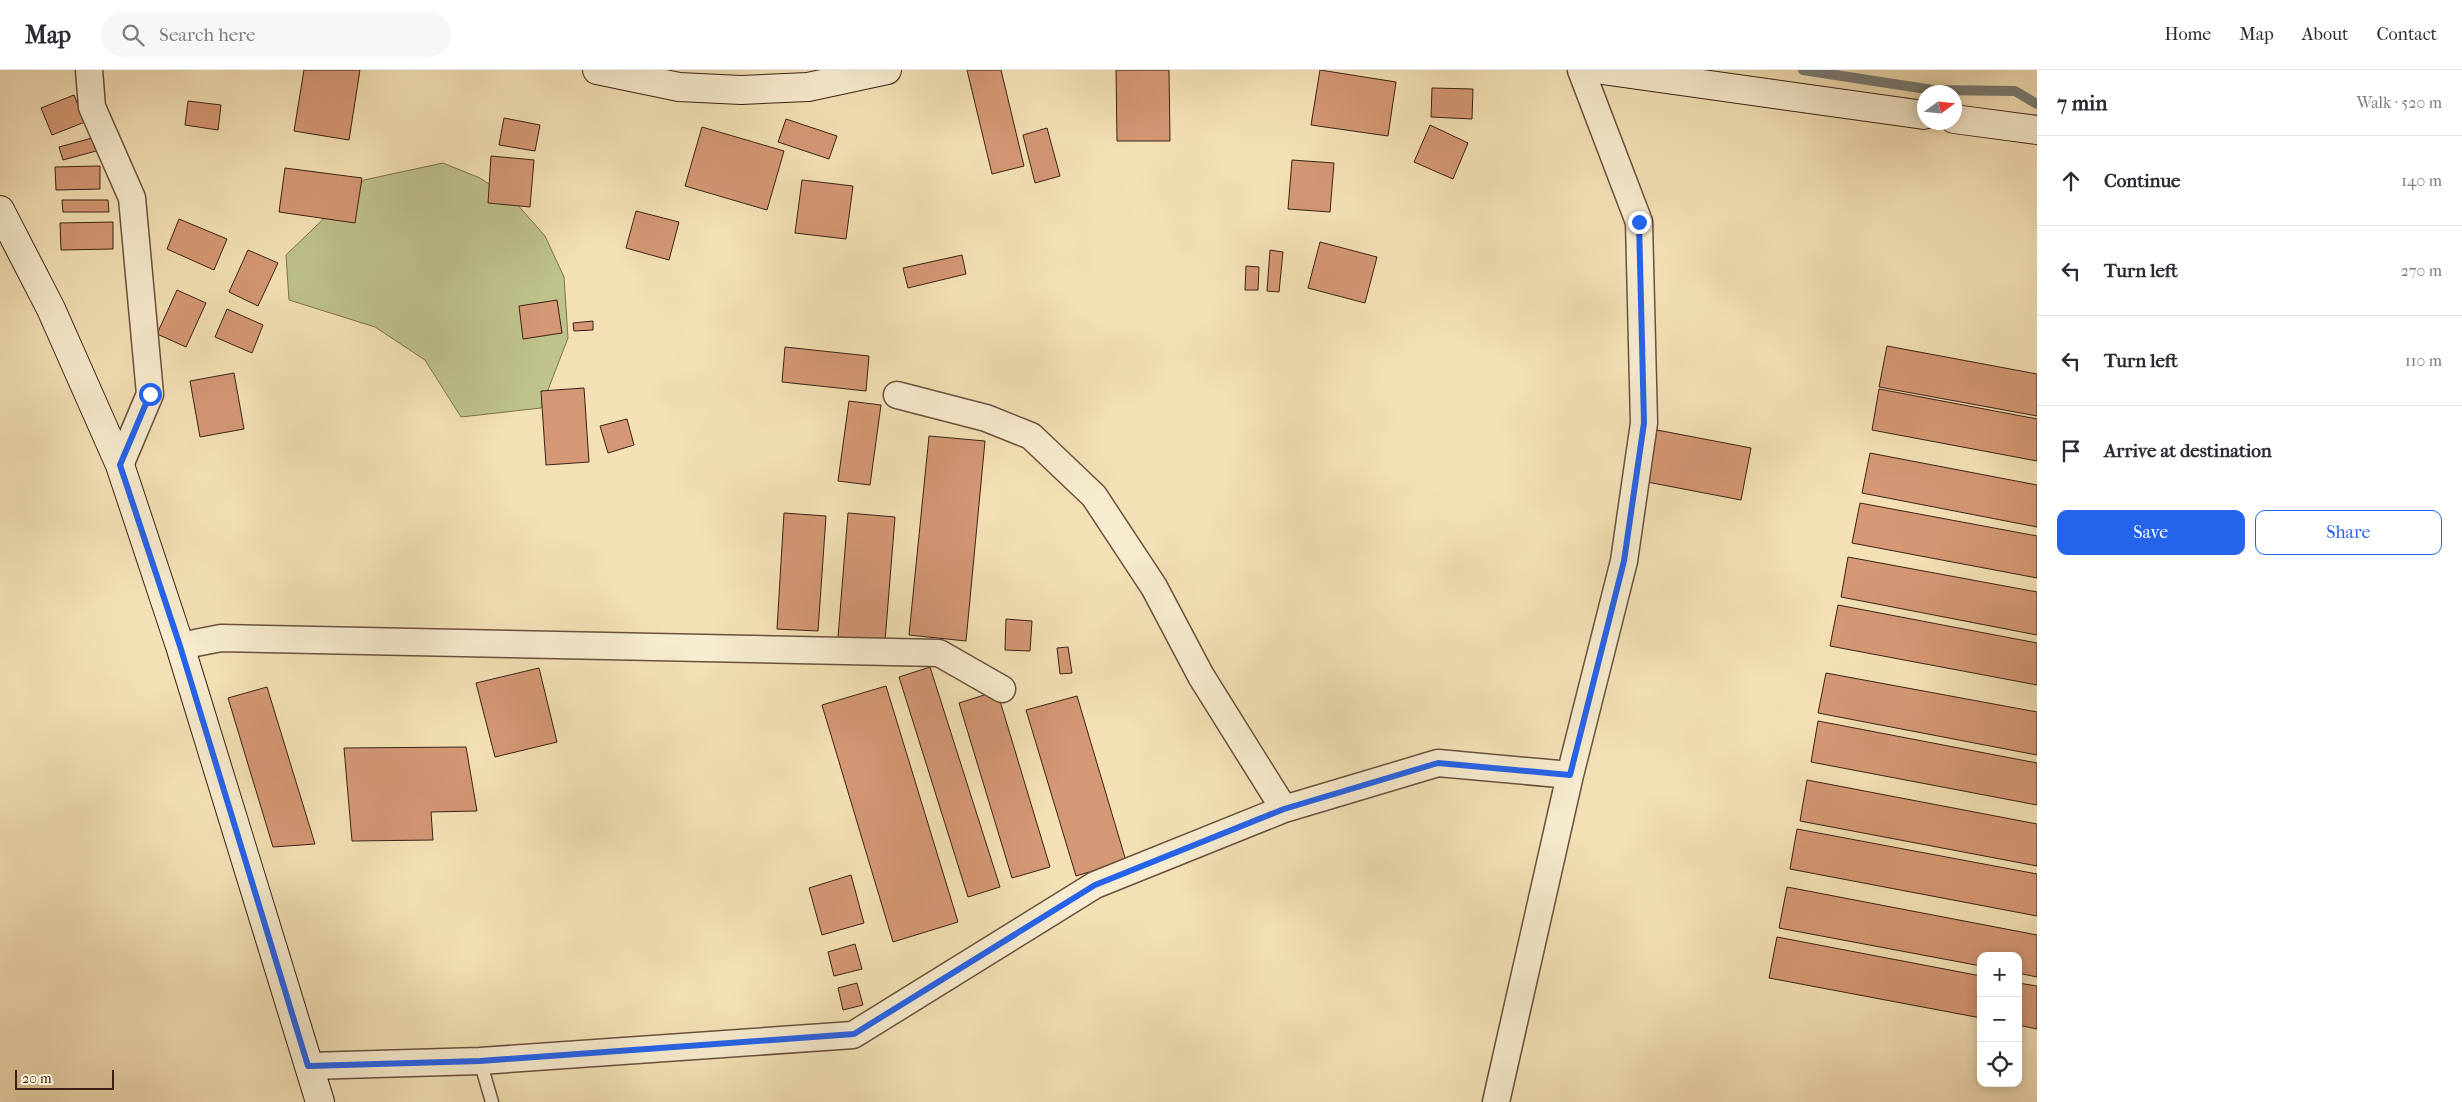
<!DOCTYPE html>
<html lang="en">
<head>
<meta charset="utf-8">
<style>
  :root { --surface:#fff; --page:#f7f7f7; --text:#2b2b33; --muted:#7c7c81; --line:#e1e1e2; --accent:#2563eb }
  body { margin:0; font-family:"IM FELL French Canon",serif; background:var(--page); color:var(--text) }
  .controls { position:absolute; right:15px; bottom:15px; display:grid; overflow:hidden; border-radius:10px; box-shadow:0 2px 12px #0003 }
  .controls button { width:45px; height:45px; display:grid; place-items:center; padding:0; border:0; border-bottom:1px solid var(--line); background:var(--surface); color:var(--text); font:25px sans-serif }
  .compass { position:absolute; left:1917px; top:15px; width:45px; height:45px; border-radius:50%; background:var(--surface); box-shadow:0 2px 12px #0003; rotate:75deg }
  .scale { position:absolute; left:15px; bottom:12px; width:99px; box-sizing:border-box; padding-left:5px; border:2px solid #3c2016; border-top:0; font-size:14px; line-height:18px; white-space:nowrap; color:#3c2016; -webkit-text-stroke:4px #f7eccf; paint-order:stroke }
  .stop { position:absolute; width:15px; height:15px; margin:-11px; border:4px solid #2563eb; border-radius:50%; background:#fff }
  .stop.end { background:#2563eb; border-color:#fff; box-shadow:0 1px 5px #0008 }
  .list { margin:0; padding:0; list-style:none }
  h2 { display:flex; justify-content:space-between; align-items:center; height:65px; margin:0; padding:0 20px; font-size:21px }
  h2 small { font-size:16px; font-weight:400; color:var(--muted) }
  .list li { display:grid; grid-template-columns:32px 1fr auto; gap:15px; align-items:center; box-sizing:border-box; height:90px; padding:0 20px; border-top:1px solid var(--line) }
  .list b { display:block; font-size:19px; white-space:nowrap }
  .list em { font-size:16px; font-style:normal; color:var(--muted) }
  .actions { display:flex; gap:10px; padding:15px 20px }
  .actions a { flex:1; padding:11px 0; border:1px solid var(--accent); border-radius:10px; text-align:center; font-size:18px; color:var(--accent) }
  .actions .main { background:var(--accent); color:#fff }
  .icon { flex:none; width:28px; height:28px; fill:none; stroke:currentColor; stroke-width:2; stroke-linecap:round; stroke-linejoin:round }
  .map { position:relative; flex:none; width:2037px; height:1032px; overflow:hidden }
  header { display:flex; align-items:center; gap:30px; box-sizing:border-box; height:70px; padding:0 25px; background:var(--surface); border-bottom:1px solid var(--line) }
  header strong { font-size:24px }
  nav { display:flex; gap:28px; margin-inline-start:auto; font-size:18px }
  .search { width:350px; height:45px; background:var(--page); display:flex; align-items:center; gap:12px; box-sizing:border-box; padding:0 18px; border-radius:28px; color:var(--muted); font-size:19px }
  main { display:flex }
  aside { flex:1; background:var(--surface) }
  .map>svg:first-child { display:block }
  .green { fill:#bec28b; stroke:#7d7150 }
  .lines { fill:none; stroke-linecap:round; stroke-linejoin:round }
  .stream { stroke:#777d77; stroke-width:10 }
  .building { fill:#d49874; stroke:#3c2016 }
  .lane-casing { stroke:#6a503e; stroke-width:15 }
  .street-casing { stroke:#6a503e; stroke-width:29 }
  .secondary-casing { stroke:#3c2016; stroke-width:30 }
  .lane { stroke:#f7eccf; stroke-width:12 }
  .street { stroke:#f7eccf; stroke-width:26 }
  .secondary { stroke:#f7eccf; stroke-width:28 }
  .route { stroke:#2563eb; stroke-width:6 }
</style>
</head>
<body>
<header>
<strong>Map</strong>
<div class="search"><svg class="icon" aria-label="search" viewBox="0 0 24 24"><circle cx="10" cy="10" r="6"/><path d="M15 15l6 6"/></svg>Search here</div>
<nav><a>Home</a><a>Map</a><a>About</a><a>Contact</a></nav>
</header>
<main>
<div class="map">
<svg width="2037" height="1032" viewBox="0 0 2037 1032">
  <rect width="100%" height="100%" fill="#f3e1b5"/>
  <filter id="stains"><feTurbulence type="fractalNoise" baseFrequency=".004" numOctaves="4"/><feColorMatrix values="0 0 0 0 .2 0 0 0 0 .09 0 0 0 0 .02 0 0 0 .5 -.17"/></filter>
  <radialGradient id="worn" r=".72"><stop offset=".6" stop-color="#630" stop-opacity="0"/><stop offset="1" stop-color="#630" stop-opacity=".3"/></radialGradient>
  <path class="green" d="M443,93L480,108L515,132L545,166L564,207L568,268L541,338L461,347L425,290L375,257L289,230L286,185L364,110Z"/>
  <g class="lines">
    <path class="stream" d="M1803,0L1933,20L2015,21L2037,34"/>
  </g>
  <path class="building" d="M304,0H360L349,70L294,61Z
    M967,0H1001L1024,96L992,104Z
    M1116,0H1169L1170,71H1117Z
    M1320,0L1396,12L1388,66L1311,55Z
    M1432,18L1473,19L1472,49L1431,47Z
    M74,25L85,52L52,65L41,38Z
    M188,31L221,35L218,60L185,55Z
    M504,48L540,55L535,81L499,75Z
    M786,49L837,66L829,89L778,72Z
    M1430,55L1468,73L1453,109L1414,92Z
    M702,57L784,81L767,140L685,116Z
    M1047,58L1060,106L1035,113L1023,65Z
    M92,68L96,81L63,90L59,77Z
    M491,86L534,90L530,137L488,133Z
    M1292,90L1334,93L1330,142L1288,139Z
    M100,96V119L56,120L55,97Z
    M285,98L362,108L355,153L279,142Z
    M802,110L853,116L846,169L795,163Z
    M62,130H108L109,142H63Z
    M636,141L679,152L669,190L626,178Z
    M179,149L227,169L214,200L167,179Z
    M113,152V179L61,180L60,153Z
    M1320,172L1377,187L1365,233L1308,218Z
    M248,180L278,193L258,236L229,222Z
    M1270,180L1283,182L1279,222L1267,221Z
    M962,185L966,204L908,218L903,198Z
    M1246,196L1259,197L1258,220H1245Z
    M177,220L206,233L186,277L157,264Z
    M557,230L562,263L523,269L519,236Z
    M227,239L263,255L252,283L215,267Z
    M593,251V260L574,261L573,253Z
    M1887,276L2037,304V346L1879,317Z
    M785,277L869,286L866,321L782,312Z
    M234,303L244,359L200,367L190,311Z
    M584,318L589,392L546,395L541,321Z
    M1879,319L2037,349V391L1872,360Z
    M849,331L881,335L870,415L838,411Z
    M627,349L634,375L608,383L600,356Z
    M1657,360L1751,378L1741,430L1647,412Z
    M929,366L985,371L966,571L909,565Z
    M1870,383L2037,415V457L1862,423Z
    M1860,433L2037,466V508L1852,473Z
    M784,443L826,446L818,561L777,559Z
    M848,443L895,447L885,571L838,567Z
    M1848,487L2037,522V565L1841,527Z
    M1838,535L2037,573V615L1830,576Z
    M1006,549L1032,551L1030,581L1005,580Z
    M1068,577L1072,603L1060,604L1057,578Z
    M930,597L1000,817L968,827L899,607Z
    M539,598L557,672L495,687L476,613Z
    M1826,603L2037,642V685L1818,643Z
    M886,616L958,852L893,872L822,635Z
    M267,617L315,774L273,777L228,628Z
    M997,621L1050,797L1012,808L959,633Z
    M1077,626L1126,791L1076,806L1026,640Z
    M1818,651L2037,693V735L1811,692Z
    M466,677L477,741L431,742L433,770L352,771L344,678Z
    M1807,710L2037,754V796L1800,751Z
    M1797,759L2037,804V846L1790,799Z
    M851,805L864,853L822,865L809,818Z
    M1787,817L2037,865V907L2018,903V886H1981V896L1779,858Z
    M1777,867L1981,906V948L1769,908Z
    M855,874L862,899L834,906L828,882Z
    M857,913L863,935L843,940L838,918Z
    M2018,913L2037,916V959L2018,955Z"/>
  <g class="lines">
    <defs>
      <path id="lane" d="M480,991L492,1032"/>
      <path id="street" d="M89,0L92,37L132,128L150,324L120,395
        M897,325L986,348L1031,366L1094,426L1154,517L1201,606L1284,739
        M180,576L221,568L939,583L1002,619
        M309,996L480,991L853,965L1095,815L1284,739L1438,693L1570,705
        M1496,1032L1570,705L1624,491L1644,353L1639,152L1581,0"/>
      <path id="secondary" d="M597,0L679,17L741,20L808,17L887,0
        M1602,0L1924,45
        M1954,49L2037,60
        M0,140L51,239L120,395L180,576L320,1032"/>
    </defs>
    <use href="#lane" class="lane-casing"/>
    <use href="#street" class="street-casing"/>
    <use href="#secondary" class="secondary-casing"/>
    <use href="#lane" class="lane"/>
    <use href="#street" class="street"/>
    <use href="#secondary" class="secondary"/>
  </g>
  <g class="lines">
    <path class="route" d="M150,324L120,395L180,576L308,996L480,991L854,964L1095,815L1284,739L1438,693L1570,705L1624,491L1644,353L1639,152"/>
  </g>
  <rect width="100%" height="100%" filter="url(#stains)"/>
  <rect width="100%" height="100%" fill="url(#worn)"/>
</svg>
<div class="controls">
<button>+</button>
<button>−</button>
<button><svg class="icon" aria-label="locate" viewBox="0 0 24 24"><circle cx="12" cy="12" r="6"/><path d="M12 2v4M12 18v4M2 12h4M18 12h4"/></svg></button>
</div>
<svg class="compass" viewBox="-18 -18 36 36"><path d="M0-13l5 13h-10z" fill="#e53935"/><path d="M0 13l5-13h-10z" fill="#7c7c81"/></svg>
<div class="scale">20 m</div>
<div class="stop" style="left:150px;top:324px"></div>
<div class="stop end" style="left:1639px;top:152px"></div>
</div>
<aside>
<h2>7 min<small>Walk · 520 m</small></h2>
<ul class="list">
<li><svg class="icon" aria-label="ahead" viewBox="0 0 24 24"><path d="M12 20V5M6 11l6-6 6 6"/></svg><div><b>Continue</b></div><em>140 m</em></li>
<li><svg class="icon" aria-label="left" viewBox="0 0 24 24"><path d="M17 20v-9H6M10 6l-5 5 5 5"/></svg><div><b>Turn left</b></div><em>270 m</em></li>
<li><svg class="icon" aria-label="left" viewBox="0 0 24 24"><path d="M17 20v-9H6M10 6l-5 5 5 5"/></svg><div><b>Turn left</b></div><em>110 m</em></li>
<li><svg class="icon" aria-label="arrive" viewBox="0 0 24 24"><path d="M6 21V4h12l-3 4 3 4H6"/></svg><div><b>Arrive at destination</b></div></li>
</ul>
<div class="actions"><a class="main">Save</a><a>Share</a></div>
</aside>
</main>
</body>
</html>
